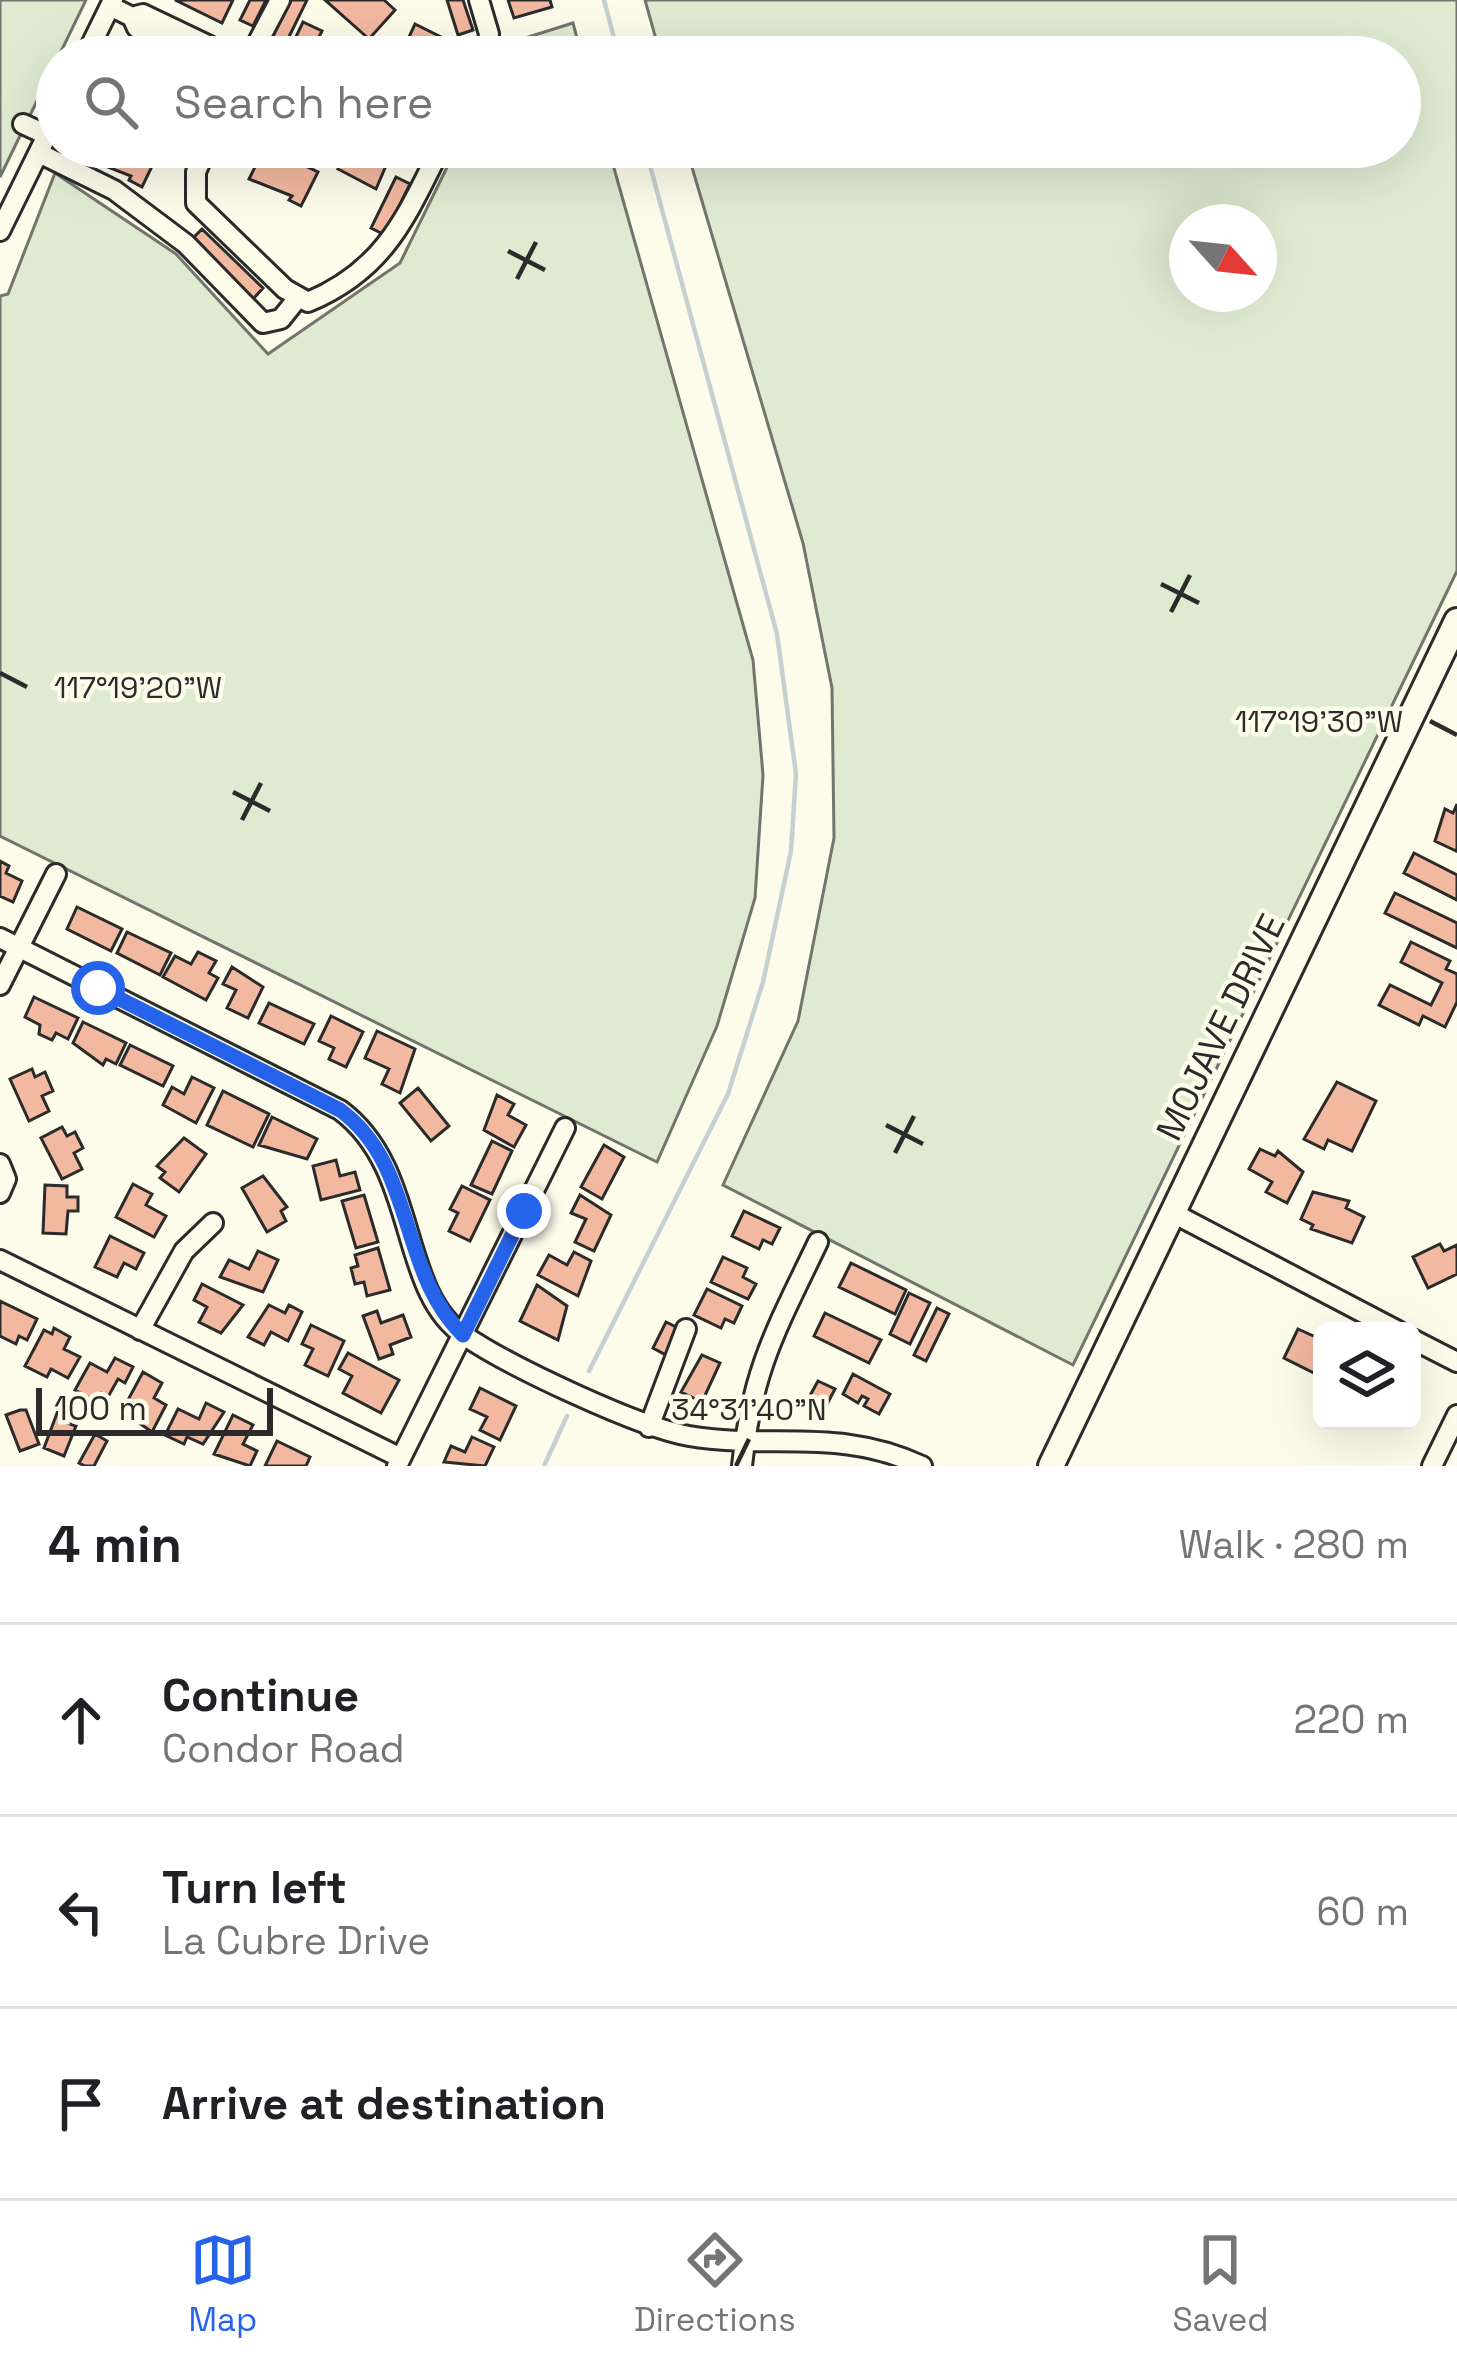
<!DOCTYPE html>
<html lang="en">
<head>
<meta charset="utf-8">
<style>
  :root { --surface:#fff; --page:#f6f6f6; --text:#202124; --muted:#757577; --line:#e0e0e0; --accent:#2563eb }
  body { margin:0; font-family:"Space Grotesk",sans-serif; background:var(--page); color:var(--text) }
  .controls { position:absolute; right:36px; bottom:36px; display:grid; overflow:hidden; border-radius:18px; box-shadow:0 12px 48px #0002 }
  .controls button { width:108px; height:108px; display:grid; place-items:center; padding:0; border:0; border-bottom:3px solid var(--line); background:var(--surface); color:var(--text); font:60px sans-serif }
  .compass { position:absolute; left:1169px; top:204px; width:108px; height:108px; border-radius:50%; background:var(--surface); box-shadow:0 12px 48px #0002; rotate:117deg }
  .scale { position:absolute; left:36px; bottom:30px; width:237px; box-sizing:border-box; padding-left:12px; border:6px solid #2b2b2b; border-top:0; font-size:33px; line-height:42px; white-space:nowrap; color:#2b2b2b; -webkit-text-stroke:9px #fdfbea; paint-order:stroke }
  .stop { position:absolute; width:36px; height:36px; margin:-27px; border:9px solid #2563eb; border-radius:50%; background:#fff }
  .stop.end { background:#2563eb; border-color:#fff; box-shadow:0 3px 12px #0008 }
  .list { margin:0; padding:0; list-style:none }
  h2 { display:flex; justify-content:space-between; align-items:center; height:156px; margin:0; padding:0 48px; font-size:51px }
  h2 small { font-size:39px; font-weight:400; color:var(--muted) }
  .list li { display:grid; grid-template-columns:78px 1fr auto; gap:36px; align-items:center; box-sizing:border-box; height:192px; padding:0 48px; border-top:3px solid var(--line) }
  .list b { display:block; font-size:45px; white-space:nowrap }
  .list p { margin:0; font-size:39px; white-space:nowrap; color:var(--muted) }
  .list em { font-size:39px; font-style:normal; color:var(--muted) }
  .icon { flex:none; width:66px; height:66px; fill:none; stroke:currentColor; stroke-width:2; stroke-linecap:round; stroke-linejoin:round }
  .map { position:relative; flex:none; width:1457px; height:1466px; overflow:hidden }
  .search { position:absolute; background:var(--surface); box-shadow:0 12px 48px #0002; left:36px; right:36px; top:36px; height:132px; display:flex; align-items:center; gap:30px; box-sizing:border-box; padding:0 42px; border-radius:66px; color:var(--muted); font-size:45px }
  .sheet { height:732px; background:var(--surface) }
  nav { display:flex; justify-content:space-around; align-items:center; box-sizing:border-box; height:168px; border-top:3px solid var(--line); background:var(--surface); font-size:33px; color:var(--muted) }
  nav a { display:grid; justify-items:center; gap:6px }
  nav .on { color:var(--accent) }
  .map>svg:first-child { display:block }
  .green { fill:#deebd1; stroke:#74746e; stroke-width:3; fill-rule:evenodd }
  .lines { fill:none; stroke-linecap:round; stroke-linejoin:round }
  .stream { stroke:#c7d0d0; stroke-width:4.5 }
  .building { fill:#f2b8a0; stroke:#2b2b2b; stroke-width:3 }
  .minor-casing { stroke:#2b2b2b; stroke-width:24 }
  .major-casing { stroke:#2b2b2b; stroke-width:30 }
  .minor { stroke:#fdfbea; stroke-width:18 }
  .major { stroke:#fdfbea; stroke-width:24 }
  .route { stroke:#2563eb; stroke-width:15 }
  .ticks { fill:none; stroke:#2b2b2b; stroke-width:4.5 }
  .labels { text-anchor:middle; stroke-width:9; stroke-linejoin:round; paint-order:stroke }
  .street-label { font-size:36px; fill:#2b2b2b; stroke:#fdfbea }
  .ticks-label { font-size:30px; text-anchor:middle; fill:#2b2b2b; stroke:#fdfbea; stroke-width:9; stroke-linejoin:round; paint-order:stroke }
</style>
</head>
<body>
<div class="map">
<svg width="1457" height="1466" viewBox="0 0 1457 1466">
  <rect width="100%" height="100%" fill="#fdfbea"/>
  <path class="green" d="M0,0H86L0,177Z
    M645,0H1457V571L1073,1365L723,1185L798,1021L834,838L832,688L803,543L686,147H1400V57H661ZM1187,222H1259V294H1187Z
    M573,23L582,57H502L509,43Z
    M457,147H608L753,660L763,775L755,898L717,1026L657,1162L0,836V296L8,294L55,173L176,254L268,354L400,263Z"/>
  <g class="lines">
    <path class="stream" d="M604,0L619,57
      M589,1371L728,1094L763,982L791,851L796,774L777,634L645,147
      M544,1466L567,1416"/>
  </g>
  <path class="building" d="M175,0H233L222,23Z
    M250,0H266L253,26L240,20Z
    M291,0H307L285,45L272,38Z
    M325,0H384L395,10L369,39Z
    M447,0H463L473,30L458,35Z
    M508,0H550L552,7L514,18Z
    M303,22L322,31L313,49L294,41Z
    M415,24L451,42L445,55L400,57L414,39L409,37Z
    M96,147H145L158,154L142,187L129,180L131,176L90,160Z
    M265,147L318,172L301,206L289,200L292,196L249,179Z
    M351,147H394L376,189L338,169Z
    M396,177L410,184L385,235L371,228Z
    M202,229L263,288L253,299L192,239Z
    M1457,804V848L1456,851L1435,841L1445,809L1453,813Z
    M1414,853L1457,875V900L1404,873Z
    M0,861L9,866L6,873L22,881L13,902L0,896Z
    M1395,893L1457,923V948L1385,913Z
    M77,907L122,929L111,951L67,929Z
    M127,932L171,953L160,975L117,953Z
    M1411,942L1450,961L1446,969L1457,974V1002L1445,1027L1423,1016L1419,1025L1379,1005L1390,985L1431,1005L1442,983L1401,962Z
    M198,952L216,961L209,973L218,978L206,1000L163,977L175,956L191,964Z
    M232,967L263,987L248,1018L227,1008L236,990L223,984Z
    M34,997L78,1018L68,1039L56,1033L52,1040L39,1034L40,1025L25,1017Z
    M269,1003L314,1024L304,1044L259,1023Z
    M331,1016L363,1032L346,1067L329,1059L334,1048L319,1041Z
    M83,1022L126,1043L116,1064L106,1059L103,1065L73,1043Z
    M377,1031L415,1049L400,1093L382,1084L389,1069L365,1058Z
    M130,1045L173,1066L163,1086L120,1065Z
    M32,1069L35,1077L45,1072L53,1091L42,1096L49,1111L29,1121L10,1079Z
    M192,1077L214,1088L196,1123L163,1105L172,1087L184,1094Z
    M1337,1082L1376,1101L1352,1151L1328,1140L1324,1149L1304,1139Z
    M418,1088L449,1126L431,1141L400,1103Z
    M223,1091L269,1114L253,1147L207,1125Z
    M497,1095L514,1104L508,1115L526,1125L514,1147L484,1130Z
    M272,1117L317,1139L307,1159L259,1145Z
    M62,1127L67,1136L75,1132L83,1148L74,1153L82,1169L62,1179L41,1138Z
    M184,1138L206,1154L179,1192L160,1178L165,1172L157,1166Z
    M492,1141L512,1151L492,1194L471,1185Z
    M604,1145L624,1157L602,1199L581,1187Z
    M1260,1149L1275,1156L1278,1151L1303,1172L1287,1203L1266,1192L1272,1182L1249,1169Z
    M336,1160L340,1176L355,1172L360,1190L321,1200L313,1166Z
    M263,1176L287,1207L281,1211L286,1221L267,1232L242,1188Z
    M133,1184L152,1194L146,1205L166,1216L154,1237L116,1217Z
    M45,1185L67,1186V1197H78V1211H68L66,1234L43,1233Z
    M462,1186L490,1200L470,1241L449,1231L458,1213L450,1209Z
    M1313,1192L1349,1201L1346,1208L1364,1217L1352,1243L1311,1229L1313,1225L1301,1219Z
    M364,1195L378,1242L356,1248L342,1201Z
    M580,1195L611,1215L594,1251L575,1242L586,1219L571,1213Z
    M744,1211L780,1228L772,1244L763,1240L759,1249L732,1236Z
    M110,1236L144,1253L136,1269L124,1263L117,1277L95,1267Z
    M1440,1244L1444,1251L1457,1245V1274L1428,1288L1413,1257Z
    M378,1248L390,1290L367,1296L364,1282L355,1284L351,1268L358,1266L355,1255Z
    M258,1251L278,1260L263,1292L220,1277L229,1260L249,1269Z
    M574,1252L591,1261L578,1296L538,1275L549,1255L567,1265Z
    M723,1257L747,1268L743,1277L756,1284L748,1299L711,1282Z
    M851,1263L906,1290L895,1314L839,1287Z
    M202,1284L243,1305L221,1333L199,1322L207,1307L194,1300Z
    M537,1285L567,1306L558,1340L520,1321Z
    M707,1289L742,1306L734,1323L725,1319L721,1328L694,1315Z
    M909,1293L930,1303L910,1344L890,1334Z
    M0,1301L37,1319L27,1340L19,1336L16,1344L0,1336Z
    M269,1305L285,1313L289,1305L302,1312L288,1341L271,1332L264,1345L248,1337Z
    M937,1308L949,1314L926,1361L914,1355Z
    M377,1311L381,1323L403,1315L411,1337L390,1345L393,1354L379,1359L363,1316Z
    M825,1313L881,1340L869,1363L814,1336Z
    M666,1322L680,1329L666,1355L653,1348Z
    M311,1325L344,1341L328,1376L305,1365L313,1349L302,1344Z
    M54,1328L70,1337L64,1349L80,1357L68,1378L51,1369L47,1377L25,1366L44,1330L52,1334Z
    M1298,1329L1322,1340V1377L1284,1358Z
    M348,1353L399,1380L381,1413L343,1393L352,1376L339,1369Z
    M702,1355L720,1363L702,1402L681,1392Z
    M115,1358L133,1367L125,1383L118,1379L108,1397L101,1393L97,1402L75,1390L90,1363L107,1372Z
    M143,1372L162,1383L154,1398L166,1405L152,1432L122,1411Z
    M853,1374L890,1394L879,1414L864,1406L868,1399L862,1396L858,1403L843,1394Z
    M818,1381L835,1389L824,1410L807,1401Z
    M480,1388L516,1406L500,1440L480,1430L487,1417L470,1409Z
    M206,1403L224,1412L203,1444L187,1437L184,1444L165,1435L178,1409L199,1419Z
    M59,1408L71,1412L67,1423L76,1426L64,1456L44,1448Z
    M20,1410H26L39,1444L20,1451L6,1415Z
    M233,1415L253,1425L243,1444L257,1451L250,1466L214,1454Z
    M95,1434L107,1441L94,1466H85L79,1463Z
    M472,1437L494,1447L485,1466L444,1462L451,1446L465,1452Z
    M277,1441L310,1457L306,1466H265Z"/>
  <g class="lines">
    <defs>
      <path id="minor" d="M479,0L489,34L486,57
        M110,6L132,17L143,14L212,47L218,57
        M132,17L137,28L200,57
        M85,57L113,0
        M250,57L280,0
        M23,124L47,135
        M207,147L196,172V203L285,289L308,302C385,270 406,217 441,147
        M39,153L114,190L186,244L263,323L281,319L297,299
        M0,231L57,115
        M0,938L340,1110C420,1169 397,1291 465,1336C509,1366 638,1427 689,1436C772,1450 840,1427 922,1466
        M0,985L56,874
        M0,1164L6,1179L0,1193
        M1171,1212L1398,1331
        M0,1260L401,1458
        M140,1330L184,1251L213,1223
        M1412,1339L1457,1362
        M649,1427L686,1329
        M397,1466L565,1128
        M742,1466C752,1369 777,1328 818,1242
        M1432,1466L1457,1415"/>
      <path id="major" d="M1051,1466L1457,621"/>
    </defs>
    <use href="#minor" class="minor-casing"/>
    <use href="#major" class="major-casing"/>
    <use href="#minor" class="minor"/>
    <use href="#major" class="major"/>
  </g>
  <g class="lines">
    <path class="route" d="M98,988L340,1110C416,1165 398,1272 463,1335L524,1211"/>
  </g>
  <path class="ticks" d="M508,251L545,270M517,279L536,242M1161,584L1199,603M1171,612L1190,575M0,673L27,687M1430,721L1457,735M233,792L270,811M242,820L261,783M886,1125L923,1144M895,1153L914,1116M736,1466L749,1439"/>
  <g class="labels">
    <g class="street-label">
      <text transform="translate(1220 1027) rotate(-64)" y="13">MOJAVE DRIVE</text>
    </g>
  </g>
  <g class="ticks-label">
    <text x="138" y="698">117°19'20"W</text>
    <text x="1319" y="732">117°19'30"W</text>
    <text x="749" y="1420">34°31'40"N</text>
  </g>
</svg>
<div class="controls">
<button><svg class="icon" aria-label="layers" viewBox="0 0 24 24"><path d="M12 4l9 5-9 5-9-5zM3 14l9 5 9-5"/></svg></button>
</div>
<svg class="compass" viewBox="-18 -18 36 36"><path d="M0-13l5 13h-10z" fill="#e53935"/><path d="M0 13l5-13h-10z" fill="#757577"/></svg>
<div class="scale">100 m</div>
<div class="stop" style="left:98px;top:988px"></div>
<div class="stop end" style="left:524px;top:1211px"></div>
<div class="search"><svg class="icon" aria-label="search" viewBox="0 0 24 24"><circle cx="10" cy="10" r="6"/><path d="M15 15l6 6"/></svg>Search here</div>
</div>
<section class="sheet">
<h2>4 min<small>Walk · 280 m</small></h2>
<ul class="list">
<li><svg class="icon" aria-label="ahead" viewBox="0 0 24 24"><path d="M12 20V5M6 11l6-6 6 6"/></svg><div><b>Continue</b><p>Condor Road</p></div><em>220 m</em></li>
<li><svg class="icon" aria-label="left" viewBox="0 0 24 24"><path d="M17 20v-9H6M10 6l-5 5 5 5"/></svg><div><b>Turn left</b><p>La Cubre Drive</p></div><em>60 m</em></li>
<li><svg class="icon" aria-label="arrive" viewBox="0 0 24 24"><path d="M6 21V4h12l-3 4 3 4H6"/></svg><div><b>Arrive at destination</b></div></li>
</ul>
</section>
<nav>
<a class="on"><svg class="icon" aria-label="map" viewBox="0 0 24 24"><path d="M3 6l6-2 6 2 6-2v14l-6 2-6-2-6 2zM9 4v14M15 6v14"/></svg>Map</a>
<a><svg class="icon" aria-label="directions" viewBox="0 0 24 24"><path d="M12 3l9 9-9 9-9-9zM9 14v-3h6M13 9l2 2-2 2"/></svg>Directions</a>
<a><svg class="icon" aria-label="saved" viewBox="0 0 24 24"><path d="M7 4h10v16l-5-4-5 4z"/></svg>Saved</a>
</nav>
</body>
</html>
